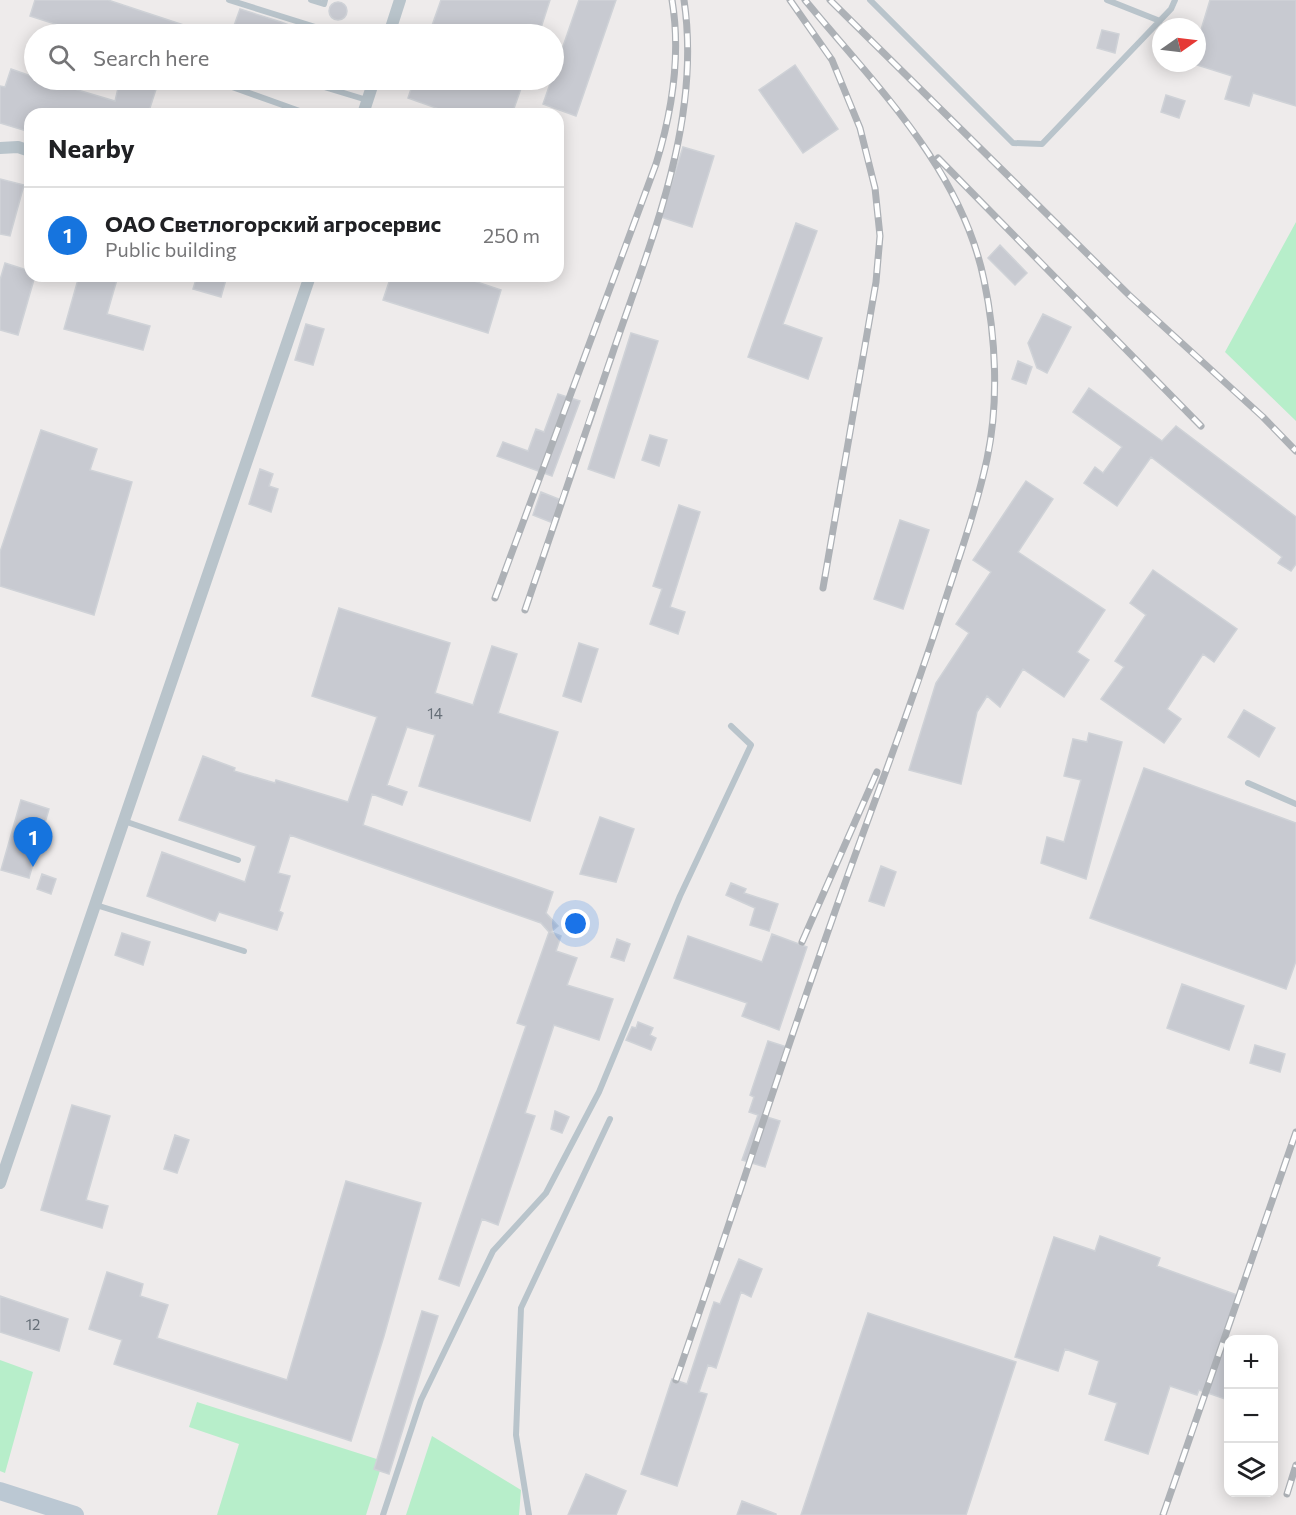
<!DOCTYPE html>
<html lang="en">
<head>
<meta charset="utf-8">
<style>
  :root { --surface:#fff; --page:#f6f6f6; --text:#202124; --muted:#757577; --line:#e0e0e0; --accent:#1674de }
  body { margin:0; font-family:Commissioner,sans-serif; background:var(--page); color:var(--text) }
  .controls { position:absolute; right:18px; bottom:18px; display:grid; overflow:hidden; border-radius:12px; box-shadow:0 3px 15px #0003 }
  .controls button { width:54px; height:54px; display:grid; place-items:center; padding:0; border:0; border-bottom:2px solid var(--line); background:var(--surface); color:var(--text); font:30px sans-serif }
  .compass { position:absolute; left:1152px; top:18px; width:54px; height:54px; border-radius:50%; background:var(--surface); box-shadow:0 3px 15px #0003; rotate:76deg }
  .you { position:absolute; left:576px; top:924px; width:21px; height:21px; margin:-15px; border:4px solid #fff; border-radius:50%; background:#1a73e8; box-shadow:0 0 0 9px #1a73e833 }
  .badge { display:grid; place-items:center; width:39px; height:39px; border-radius:50%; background:var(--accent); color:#fff; font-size:20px; font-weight:700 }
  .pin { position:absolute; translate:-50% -50px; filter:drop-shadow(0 2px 3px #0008) }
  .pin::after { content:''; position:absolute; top:32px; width:21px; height:18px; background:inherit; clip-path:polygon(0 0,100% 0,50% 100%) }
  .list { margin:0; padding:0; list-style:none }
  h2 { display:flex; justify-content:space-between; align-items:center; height:78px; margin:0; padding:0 24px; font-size:26px }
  h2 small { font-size:20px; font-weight:400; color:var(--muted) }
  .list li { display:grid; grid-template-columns:39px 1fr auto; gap:18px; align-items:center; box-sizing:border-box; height:96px; padding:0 24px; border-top:2px solid var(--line) }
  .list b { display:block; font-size:22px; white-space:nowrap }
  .list p { margin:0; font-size:20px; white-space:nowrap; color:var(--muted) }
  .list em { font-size:20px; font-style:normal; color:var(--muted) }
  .icon { flex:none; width:33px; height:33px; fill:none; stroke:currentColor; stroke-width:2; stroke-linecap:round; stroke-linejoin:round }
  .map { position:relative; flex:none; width:1296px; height:1515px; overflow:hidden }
  .search { position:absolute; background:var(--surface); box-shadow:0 3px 15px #0003; left:24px; top:24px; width:540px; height:66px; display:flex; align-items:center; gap:15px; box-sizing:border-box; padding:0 21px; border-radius:33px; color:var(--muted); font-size:22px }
  .panel { position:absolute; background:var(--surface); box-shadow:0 3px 15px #0003; left:24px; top:108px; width:540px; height:174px; border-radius:18px }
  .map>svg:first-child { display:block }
  .green { fill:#b7eeca }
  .building { fill:#c8cad1; stroke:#cfd2d7; stroke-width:1.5 }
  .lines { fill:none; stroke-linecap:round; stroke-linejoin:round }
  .lane { stroke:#b9c4cb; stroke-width:6 }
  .street { stroke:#b9c4cb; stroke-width:12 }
  .secondary { stroke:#bbc8d3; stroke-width:18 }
  .rail-casing { stroke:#adb1b6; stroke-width:7 }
  .rail { stroke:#fff; stroke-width:4.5; stroke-dasharray:14; stroke-linecap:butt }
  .labels { text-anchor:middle; stroke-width:6; stroke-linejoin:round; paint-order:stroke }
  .number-label { font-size:15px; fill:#656e77 }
</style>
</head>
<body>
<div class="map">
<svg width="1296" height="1515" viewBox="0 0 1296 1515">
  <rect width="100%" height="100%" fill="#eeebeb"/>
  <path class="green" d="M1296,222V421L1225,352Z
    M0,1360L33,1372L5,1473L0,1471Z
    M197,1402L383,1461L366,1515H217L239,1444L189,1427Z
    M432,1436L521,1490L519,1515H406Z"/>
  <path class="building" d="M35,0H108L205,32V34H86L30,16Z
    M441,0H550L539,34H429Z
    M579,0H616L576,116L543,104Z
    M1210,0H1296V106L1253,93L1249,106L1225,99L1232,76L1197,65V43Z
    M329 11a9 9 0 1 1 18 0a9 9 0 1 1-18 0Z
    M240,9L281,22L312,34H231Z
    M1102,30L1119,34L1115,53L1097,48Z
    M795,65L838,129L803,153L759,90Z
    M11,69L34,77V80H44L115,101L120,80H159L148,114H30V132L0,123V86L5,87Z
    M414,80H524L512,114H453L408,98Z
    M1166,95L1185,101L1179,118L1161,112Z
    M683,147L714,156L692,227L661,217Z
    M0,179L24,185L10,236L0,234Z
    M796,223L817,231L783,324L822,338L808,379L748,357Z
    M1000,245L1027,273L1015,285L988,258Z
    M5,263L30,271V276H35L18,335L0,330V280Z
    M79,276H118L107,314L150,326L143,350L64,329Z
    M197,276H227L221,297L193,289Z
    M391,276H459L501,290L488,333L383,300Z
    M1043,314L1071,327L1047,373L1037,368L1028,343Z
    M306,324L324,329L313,365L295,360Z
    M631,333L658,341L614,478L588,469Z
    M1018,361L1032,367L1026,384L1012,379Z
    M1089,388L1162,441L1176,426L1296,517V564L1291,571L1278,563L1282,557L1151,457L1117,506L1084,483L1095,467L1103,473L1122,447L1073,412Z
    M558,394L580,401L552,476L497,456L503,442L528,451L536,429L544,432Z
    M41,430L97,449L90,470L132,482L94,615L0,586V552Z
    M650,435L667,440L659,466L642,460Z
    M260,469L273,474L269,486L278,489L271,512L249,504Z
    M1026,481L1053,499L1018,552L1105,610L1077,652L1089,660L1064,697L1023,669L1000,707L987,696L977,712L961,784L909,770L936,683L969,633L956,624L991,572L973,560Z
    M541,492L561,500L553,523L533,515Z
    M679,505L700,512L670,607L685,612L678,634L650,624L662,589L653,586Z
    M900,520L929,530L903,609L874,599Z
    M1153,570L1237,629L1214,662L1203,654L1167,709L1181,719L1164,743L1101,699L1124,667L1115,661L1146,615L1130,603Z
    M339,608L450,643L435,693L473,705L492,646L517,654L498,713L558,732L530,821L419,786L435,735L407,727L387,785L407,792L402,805L372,794L363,825L553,892L546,913L558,926L551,932L561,936L556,951L577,958L567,985L613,999L599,1040L554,1025L525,1113L535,1116L498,1225L482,1219L459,1286L439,1279L526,1026L517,1023L549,932L541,923L290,835L278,873L290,876L279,911L283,913L277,930L219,912L215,921L147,896L162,852L245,882L256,846L179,820L203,756L235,768L234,771L275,783L276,780L348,802L377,717L312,696Z
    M579,643L598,649L581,702L563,696Z
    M1244,710L1275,728L1259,757L1228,737Z
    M1089,733L1122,742L1086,879L1041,863L1047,837L1064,842L1081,780L1064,776L1073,739L1087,742Z
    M1144,768L1296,823V961L1286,989L1090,918Z
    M21,800L49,809L29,878L1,870Z
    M600,817L634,829L616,882L580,874Z
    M881,866L896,872L884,906L869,901Z
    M42,874L56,879L51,894L37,889Z
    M731,883L746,889L744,893L778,904L769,931L750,925L755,908L726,895Z
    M122,933L150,942L143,965L115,955Z
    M772,934L807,947L779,1030L742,1016L747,1003L674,978L688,936L762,962Z
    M617,939L630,944L624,961L611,957Z
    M1182,984L1244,1006L1229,1050L1167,1028Z
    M638,1022L653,1028L650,1035L656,1038L651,1050L626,1040L632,1027L636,1028Z
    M768,1041L790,1048L767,1117L780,1121L765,1167L742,1160L758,1115L749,1112L754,1097L750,1095Z
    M1255,1045L1285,1054L1280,1072L1250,1063Z
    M72,1105L110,1116L86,1200L108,1206L102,1228L41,1210Z
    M555,1111L569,1117L562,1133L551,1129Z
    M175,1135L189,1140L177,1173L164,1169Z
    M346,1181L421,1203L384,1336L351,1441L114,1364L122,1340L89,1329L107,1272L143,1284L140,1296L168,1305L157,1338L287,1380Z
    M1100,1236L1160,1258L1157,1266L1237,1295L1221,1341L1228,1344V1400L1199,1390L1197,1395L1170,1386L1148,1454L1105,1440L1117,1403L1089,1394L1099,1361L1065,1349L1058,1371L1015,1357L1054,1237L1095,1251Z
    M739,1259L762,1269L751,1297L741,1292L716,1368L708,1365L699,1392L707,1394L677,1486L641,1474L672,1379L687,1384L714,1302L720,1304Z
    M0,1296L68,1319L59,1351L0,1332Z
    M422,1311L438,1316L389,1474L374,1469Z
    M868,1313L1016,1362L966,1515H801Z
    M586,1474L626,1491L616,1515H568Z
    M742,1501L776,1514V1515H737Z"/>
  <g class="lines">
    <path class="lane" d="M229,0L325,30L324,34
      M311,0L324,4L325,0
      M870,0L1013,143L1042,144L1171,9L1175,0
      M1107,0L1160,21
      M301,80L367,100
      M221,83L308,114
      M1248,783L1296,804
      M124,821L238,860
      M96,905L244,951
      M383,1515L421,1400L493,1251L546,1193L599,1092L680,896L751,745L731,726
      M529,1515L516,1435L521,1308L610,1119"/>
    <path class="street" d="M389,34L400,0
      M363,114L374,80
      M0,148L18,147L30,151
      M0,1183L310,276"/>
    <path class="secondary" d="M0,1491L75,1515"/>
    <defs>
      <path id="rail" d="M790,0L832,60L860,128L875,188L880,236L876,282L823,588
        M830,0L1129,295L1263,417L1296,451
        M938,158L1201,426
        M495,598L656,164C672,112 681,54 672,0
        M525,610C554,524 583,438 613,352C651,240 702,121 684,0
        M802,942L877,772
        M676,1380C729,1227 778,1073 832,920C868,816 909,714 942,610C958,560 976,510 987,459C999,403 996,337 984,280C961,168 875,85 805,0
        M1287,1494L1296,1465
        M1163,1515L1296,1132"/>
    </defs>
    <use href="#rail" class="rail-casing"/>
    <use href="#rail" class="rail"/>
  </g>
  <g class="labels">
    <g class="number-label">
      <text x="435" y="719">14</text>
      <text x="33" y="1330">12</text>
    </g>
  </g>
</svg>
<div class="controls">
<button>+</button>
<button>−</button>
<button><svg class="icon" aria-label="layers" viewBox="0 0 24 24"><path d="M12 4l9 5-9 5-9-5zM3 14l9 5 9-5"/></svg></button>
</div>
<svg class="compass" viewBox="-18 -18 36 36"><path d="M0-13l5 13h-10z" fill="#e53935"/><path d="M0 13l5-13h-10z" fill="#757577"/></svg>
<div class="you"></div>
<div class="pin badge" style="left:33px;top:867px">1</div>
<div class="search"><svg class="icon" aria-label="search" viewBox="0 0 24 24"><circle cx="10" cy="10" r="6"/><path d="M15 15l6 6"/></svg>Search here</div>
<section class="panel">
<h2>Nearby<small></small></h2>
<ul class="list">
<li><span class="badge">1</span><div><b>ОАО Светлогорский агросервис</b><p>Public building</p></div><em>250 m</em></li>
</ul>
</section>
</div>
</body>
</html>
